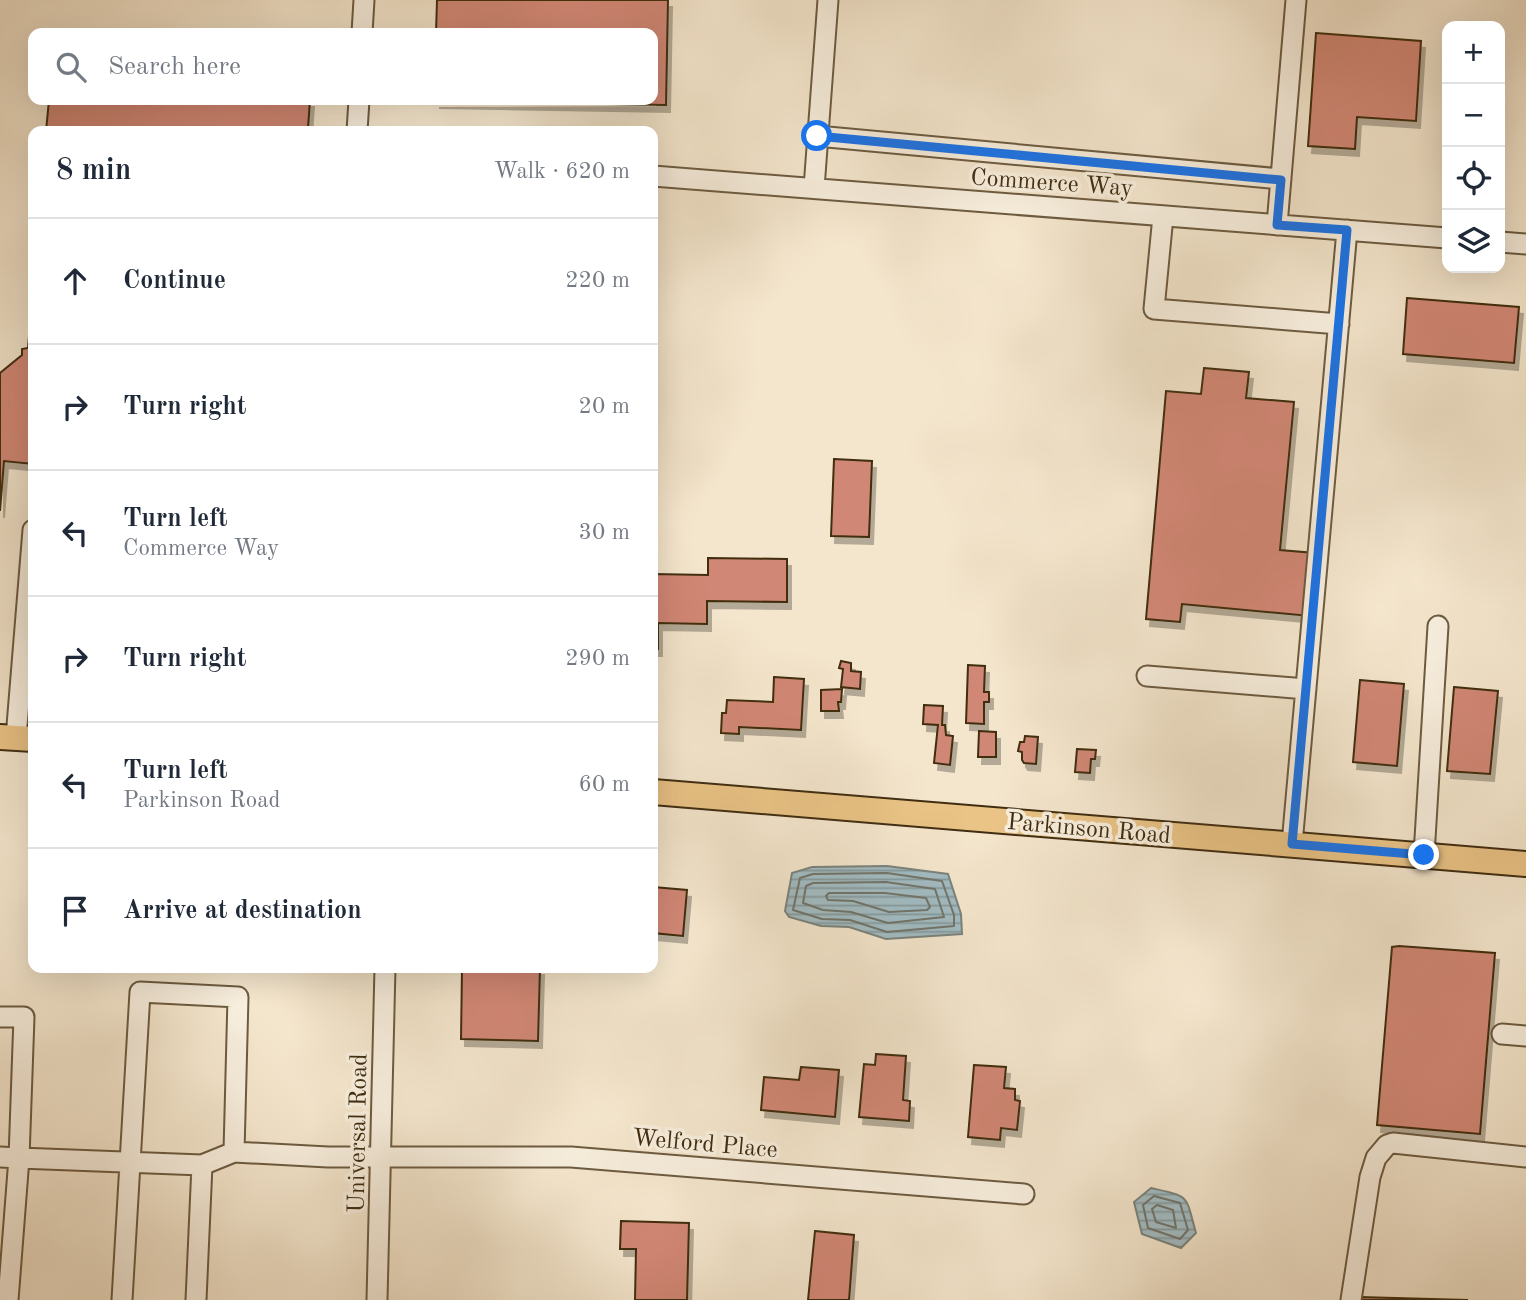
<!DOCTYPE html>
<html lang="en">
<head>
<meta charset="utf-8">
<style>
  :root { --surface:#fff; --page:#f2f2f3; --text:#1f2937; --muted:#747a83; --line:#e0e1e3 }
  body { margin:0; font-family:"Old Standard TT",serif; background:var(--page); color:var(--text) }
  .controls { position:absolute; right:21px; top:21px; display:grid; overflow:hidden; border-radius:14px; box-shadow:0 7px 28px #0002 }
  .controls button { width:63px; height:63px; display:grid; place-items:center; padding:0; border:0; border-bottom:2px solid var(--line); background:var(--surface); color:var(--text); font:35px sans-serif }
  .stop { position:absolute; width:21px; height:21px; margin:-16px; border:5px solid #1a73e8; border-radius:50%; background:#fff }
  .stop.end { background:#1a73e8; border-color:#fff; box-shadow:0 2px 7px #0008 }
  .list { margin:0; padding:0; list-style:none }
  h2 { display:flex; justify-content:space-between; align-items:center; height:91px; margin:0; padding:0 28px; font-size:30px }
  h2 small { font-size:23px; font-weight:400; color:var(--muted) }
  .list li { display:grid; grid-template-columns:46px 1fr auto; gap:21px; align-items:center; box-sizing:border-box; height:126px; padding:0 28px; border-top:2px solid var(--line) }
  .list b { display:block; font-size:26px; white-space:nowrap }
  .list p { margin:0; font-size:23px; white-space:nowrap; color:var(--muted) }
  .list em { font-size:23px; font-style:normal; color:var(--muted) }
  .icon { flex:none; width:38px; height:38px; fill:none; stroke:currentColor; stroke-width:2; stroke-linecap:round; stroke-linejoin:round }
  .map { position:relative; flex:none; width:1526px; height:1300px; overflow:hidden }
  .search { position:absolute; background:var(--surface); box-shadow:0 7px 28px #0002; left:28px; top:28px; width:630px; height:77px; display:flex; align-items:center; gap:18px; box-sizing:border-box; padding:0 24px; border-radius:14px; color:var(--muted); font-size:26px }
  .panel { position:absolute; background:var(--surface); box-shadow:0 7px 28px #0002; left:28px; top:126px; width:630px; height:847px; border-radius:14px }
  .map>svg:first-child { display:block }
  .water { fill:url(#water-rules); stroke:#7b837c; stroke-width:2 }
  .lines { fill:none; stroke-linecap:round; stroke-linejoin:round }
  .shore { stroke:#71746a; stroke-width:2 }
  .building { fill:#d18774; stroke:#402d11; stroke-width:2; filter:url(#shadow) }
  .minor-casing { stroke:#6d5b40; stroke-width:23 }
  .major-casing { stroke:#402d11; stroke-width:28 }
  .minor { stroke:#f8efde; stroke-width:19 }
  .major { stroke:#eac386; stroke-width:24 }
  .route { stroke:#1a73e8; stroke-width:9 }
  .labels { text-anchor:middle; stroke-width:7; stroke-linejoin:round; paint-order:stroke }
  .street-label { font-size:24px; fill:#402d11; stroke:#f8efde }
</style>
</head>
<body>
<div class="map">
<svg width="1526" height="1300" viewBox="0 0 1526 1300">
  <defs>
    <pattern id="water-rules" width="6" height="5" patternUnits="userSpaceOnUse" patternTransform="scale(1.75)"><rect width="6" height="5" fill="#a2bcc3"/><path d="M0 2.5h6" fill="none" stroke="#85999d"/></pattern>
    <filter id="shadow"><feDropShadow dx="4" dy="7" stdDeviation="0" flood-color="#0004"/></filter>
  </defs>
  <rect width="100%" height="100%" fill="#f4e6cd"/>
  <filter id="stains"><feTurbulence type="fractalNoise" baseFrequency=".00286" numOctaves="4"/><feColorMatrix values="0 0 0 0 .2 0 0 0 0 .09 0 0 0 0 .02 0 0 0 .5 -.17"/></filter>
  <radialGradient id="worn" r=".72"><stop offset=".6" stop-color="#630" stop-opacity="0"/><stop offset="1" stop-color="#630" stop-opacity=".3"/></radialGradient>
  <path class="water" d="M887,866L948,874L961,914L962,934L886,939L849,927L821,926L789,917L785,911L792,873L812,867Z
    M1151,1188C1191,1197 1185,1194 1196,1233L1181,1248L1142,1234L1134,1202Z"/>
  <g class="lines">
    <path class="shore" d="M887,873L942,881L954,915V926L887,932L850,920L822,919L793,910L800,878L813,874Z
      M886,882L935,889L944,917L888,923L851,912L823,910L803,903L806,886L813,883Z
      M829,893H885L926,898L930,907L927,910L889,912L853,901L828,900L826,896Z
      M1154,1196L1180,1203L1188,1230L1180,1239L1148,1228L1143,1205Z
      M1157,1205L1173,1210L1176,1228L1156,1222L1152,1209Z"/>
  </g>
  <path class="building" d="M437,0H668L666,105L435,101L653,100V33H436Z
    M1316,33L1421,41L1416,121L1357,117L1355,149L1308,146Z
    M49,100H310L308,128L343,131H46Z
    M33,288V464L4,461L0,511V373L22,355V349L28,348Z
    M1407,298L1519,307L1514,363L1403,354Z
    M1204,368L1249,372L1246,398L1294,402L1280,550L1315,553L1310,616L1182,604L1180,622L1146,619L1166,391L1201,394Z
    M834,459L872,461L869,537L831,536Z
    M708,558L787,559V602L707,601V624L658,623V649H653V574L708,575Z
    M841,661L851,663V671L861,672L860,689L841,687L843,669L839,668Z
    M968,665L985,666L984,692H989V702H984V724L966,723Z
    M774,677L804,679L801,730L739,727V734L721,733L722,713H726L727,700L773,702Z
    M1360,680L1404,684L1397,766L1353,762Z
    M1454,687L1498,691L1490,774L1447,771Z
    M842,689L841,702H838L839,711H821V690Z
    M924,705L943,706L942,725H945L946,735L953,736L950,765L934,763L938,725L923,724Z
    M979,731L996,732V757H978Z
    M1025,736L1038,737L1036,764L1024,763L1022,760V752L1018,751L1020,742H1024Z
    M1077,749L1096,750L1095,759H1091L1090,773L1075,772Z
    M653,887L687,890L683,936L653,933Z
    M1399,946L1495,953L1480,1134L1377,1125L1392,947Z
    M462,968H540L538,1041L461,1039Z
    M876,1054L906,1056L903,1100L910,1101L909,1121L859,1117L864,1064L875,1065Z
    M974,1065L1006,1067L1004,1088L1015,1089V1100L1020,1101L1017,1130L1001,1128L1000,1140L968,1137Z
    M801,1067L839,1070L835,1117L761,1110L764,1077L799,1080Z
    M621,1221L689,1223L687,1300H635L636,1249H620Z
    M815,1231L854,1235L849,1300H808Z
    M1359,1297L1468,1300H1359Z"/>
  <g class="lines">
    <defs>
      <path id="minor" d="M362,33L364,0
        M357,131L359,100
        M817,136L1281,179
        M653,176L1447,238
        M814,188L828,0
        M1163,216L1154,309L1339,324
        M1277,225L1296,0
        M1500,242L1526,244
        M1147,676L1306,689
        M16,738L33,530
        M1292,844L1347,230
        M1424,855L1438,626
        M0,1017H24L19,1158L0,1157
        M1502,1034L1526,1036
        M202,1165L234,1152L328,1157H571L1024,1194
        M8,1300L19,1158L202,1165L196,1300
        M122,1300L140,992L238,997L234,1152
        M377,1300L385,968
        M1351,1300L1370,1177L1376,1158L1387,1145L1393,1143L1526,1157"/>
      <path id="major" d="M0,737L33,739
        M653,792L1526,864"/>
    </defs>
    <use href="#minor" class="minor-casing"/>
    <use href="#major" class="major-casing"/>
    <use href="#minor" class="minor"/>
    <use href="#major" class="major"/>
  </g>
  <g class="lines">
    <path class="route" d="M817,136L1281,180L1277,225L1347,230L1292,844L1424,855"/>
  </g>
  <g class="labels">
    <g class="street-label">
      <text transform="translate(1052 182) rotate(4)" y="8">Commerce Way</text>
      <text transform="translate(1089 828) rotate(5)" y="8">Parkinson Road</text>
      <text transform="translate(357 1133) rotate(-89)" y="8">Universal Road</text>
      <text transform="translate(705 1143) rotate(5)" y="8">Welford Place</text>
    </g>
  </g>
  <rect width="100%" height="100%" filter="url(#stains)"/>
  <rect width="100%" height="100%" fill="url(#worn)"/>
</svg>
<div class="controls">
<button>+</button>
<button>−</button>
<button><svg class="icon" aria-label="locate" viewBox="0 0 24 24"><circle cx="12" cy="12" r="6"/><path d="M12 2v4M12 18v4M2 12h4M18 12h4"/></svg></button>
<button><svg class="icon" aria-label="layers" viewBox="0 0 24 24"><path d="M12 4l9 5-9 5-9-5zM3 14l9 5 9-5"/></svg></button>
</div>
<div class="stop" style="left:817px;top:136px"></div>
<div class="stop end" style="left:1424px;top:855px"></div>
<div class="search"><svg class="icon" aria-label="search" viewBox="0 0 24 24"><circle cx="10" cy="10" r="6"/><path d="M15 15l6 6"/></svg>Search here</div>
<section class="panel">
<h2>8 min<small>Walk · 620 m</small></h2>
<ul class="list">
<li><svg class="icon" aria-label="ahead" viewBox="0 0 24 24"><path d="M12 20V5M6 11l6-6 6 6"/></svg><div><b>Continue</b></div><em>220 m</em></li>
<li><svg class="icon" aria-label="right" viewBox="0 0 24 24"><path d="M7 20v-9h11M14 6l5 5-5 5"/></svg><div><b>Turn right</b></div><em>20 m</em></li>
<li><svg class="icon" aria-label="left" viewBox="0 0 24 24"><path d="M17 20v-9H6M10 6l-5 5 5 5"/></svg><div><b>Turn left</b><p>Commerce Way</p></div><em>30 m</em></li>
<li><svg class="icon" aria-label="right" viewBox="0 0 24 24"><path d="M7 20v-9h11M14 6l5 5-5 5"/></svg><div><b>Turn right</b></div><em>290 m</em></li>
<li><svg class="icon" aria-label="left" viewBox="0 0 24 24"><path d="M17 20v-9H6M10 6l-5 5 5 5"/></svg><div><b>Turn left</b><p>Parkinson Road</p></div><em>60 m</em></li>
<li><svg class="icon" aria-label="arrive" viewBox="0 0 24 24"><path d="M6 21V4h12l-3 4 3 4H6"/></svg><div><b>Arrive at destination</b></div></li>
</ul>
</section>
</div>
</body>
</html>
